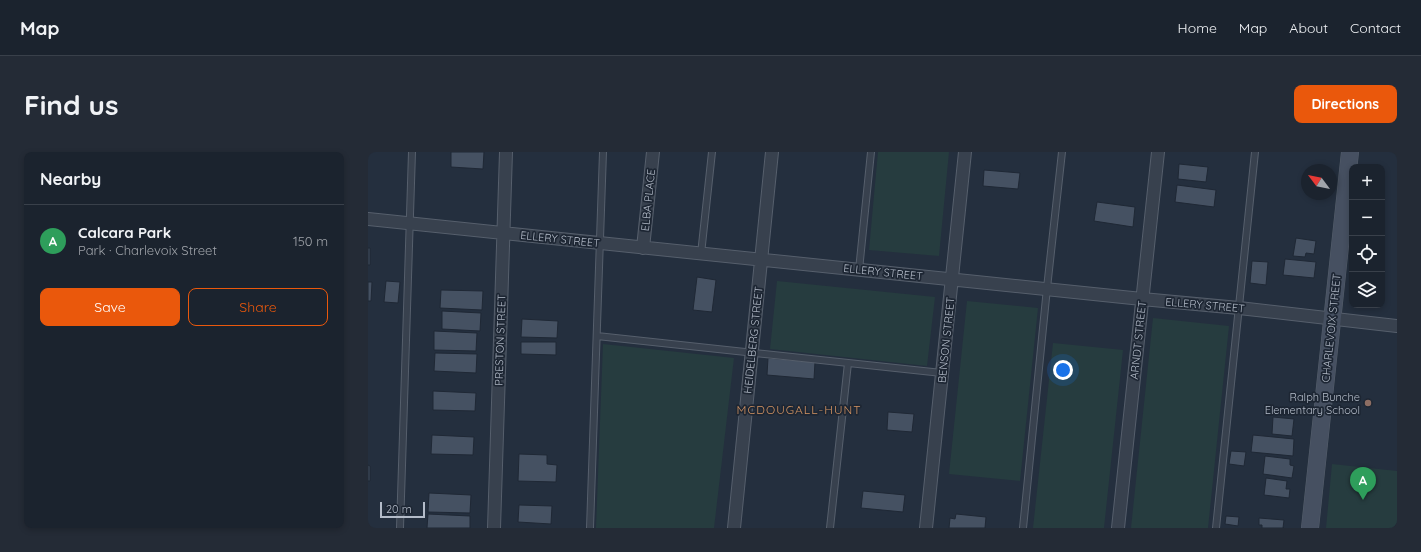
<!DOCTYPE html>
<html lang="en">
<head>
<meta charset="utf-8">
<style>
  :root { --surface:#1b232e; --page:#242b36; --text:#f1f3f6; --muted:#a0a4aa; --line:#39404a; --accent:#ea580c }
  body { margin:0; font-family:Quicksand,sans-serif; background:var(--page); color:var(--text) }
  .controls { position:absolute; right:12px; top:12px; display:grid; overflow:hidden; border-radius:8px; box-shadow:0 2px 6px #0003 }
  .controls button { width:36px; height:36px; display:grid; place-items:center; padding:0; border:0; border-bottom:1px solid var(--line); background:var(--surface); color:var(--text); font:20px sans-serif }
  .compass { position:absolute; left:933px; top:12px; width:36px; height:36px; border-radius:50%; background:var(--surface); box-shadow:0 2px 6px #0003; rotate:302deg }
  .scale { position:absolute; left:12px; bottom:10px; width:45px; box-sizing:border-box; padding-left:4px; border:2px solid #b4bcc9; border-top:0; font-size:11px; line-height:14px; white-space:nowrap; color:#b4bcc9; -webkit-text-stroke:3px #1d2633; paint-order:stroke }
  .you { position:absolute; left:695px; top:218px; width:14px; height:14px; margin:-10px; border:3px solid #fff; border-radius:50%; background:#1a73e8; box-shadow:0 0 0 6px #1a73e833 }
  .badge { display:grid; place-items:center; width:26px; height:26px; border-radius:50%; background:var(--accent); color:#fff; font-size:13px; font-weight:700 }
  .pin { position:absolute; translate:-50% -33px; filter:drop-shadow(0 1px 2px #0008) }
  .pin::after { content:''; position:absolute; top:21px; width:14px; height:12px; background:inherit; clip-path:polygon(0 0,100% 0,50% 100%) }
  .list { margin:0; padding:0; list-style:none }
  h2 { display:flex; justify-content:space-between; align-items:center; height:52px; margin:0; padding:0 16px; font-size:17px }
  h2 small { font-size:13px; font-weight:400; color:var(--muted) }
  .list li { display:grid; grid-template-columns:26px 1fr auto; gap:12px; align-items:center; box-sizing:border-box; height:72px; padding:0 16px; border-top:1px solid var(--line) }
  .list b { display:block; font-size:15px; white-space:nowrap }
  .list p { margin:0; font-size:13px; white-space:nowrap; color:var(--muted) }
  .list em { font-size:13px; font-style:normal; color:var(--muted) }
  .actions { display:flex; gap:8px; padding:12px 16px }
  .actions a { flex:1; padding:9px 0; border:1px solid var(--accent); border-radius:8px; text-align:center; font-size:14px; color:var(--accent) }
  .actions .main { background:var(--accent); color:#fff }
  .icon { flex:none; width:22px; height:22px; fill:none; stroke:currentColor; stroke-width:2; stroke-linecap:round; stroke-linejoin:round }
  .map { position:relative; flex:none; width:1029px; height:376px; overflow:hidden; border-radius:8px }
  header { display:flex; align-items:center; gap:24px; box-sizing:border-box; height:56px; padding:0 20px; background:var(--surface); border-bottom:1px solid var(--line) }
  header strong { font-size:19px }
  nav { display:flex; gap:22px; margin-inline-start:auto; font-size:14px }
  .intro { display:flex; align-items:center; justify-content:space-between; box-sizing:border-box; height:96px; padding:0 24px }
  h1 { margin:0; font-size:28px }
  .button { padding:10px 18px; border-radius:8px; background:var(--accent); color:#fff; font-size:14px; font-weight:700 }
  main { display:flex; gap:24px; padding:0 24px }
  aside { flex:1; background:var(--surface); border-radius:8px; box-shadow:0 2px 6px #0003 }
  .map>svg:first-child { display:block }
  .green { fill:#263c3f }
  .building { fill:#455162; stroke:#1f2835 }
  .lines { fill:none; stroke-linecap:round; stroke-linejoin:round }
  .lane-casing { stroke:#565f6c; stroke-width:8 }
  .street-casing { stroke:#565f6c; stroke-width:14 }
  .secondary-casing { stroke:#565f6c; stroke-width:18 }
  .lane { stroke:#38414e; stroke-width:6 }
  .street { stroke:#38414e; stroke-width:12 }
  .secondary { stroke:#465061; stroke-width:17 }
  .education-dot { fill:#8d6e63; stroke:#1d2633; stroke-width:1.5 }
  .labels { text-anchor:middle; stroke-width:3.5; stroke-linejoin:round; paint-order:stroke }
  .street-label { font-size:11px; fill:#b4bcc9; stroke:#1d2633 }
  .poi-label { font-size:11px; fill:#b4bcc9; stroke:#1d2633; text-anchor:end }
  .neighbourhood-label { font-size:12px; letter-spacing:1px; fill:#d59563; stroke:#1d2633 }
</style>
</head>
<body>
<header>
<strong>Map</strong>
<nav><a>Home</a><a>Map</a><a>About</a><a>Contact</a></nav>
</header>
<div class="intro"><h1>Find us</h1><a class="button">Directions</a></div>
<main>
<aside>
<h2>Nearby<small></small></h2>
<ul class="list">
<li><span class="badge" style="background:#2e9e5b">A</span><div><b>Calcara Park</b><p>Park · Charlevoix Street</p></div><em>150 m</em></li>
</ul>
<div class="actions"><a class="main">Save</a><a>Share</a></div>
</aside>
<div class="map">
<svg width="1029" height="376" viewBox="0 0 1029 376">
  <rect width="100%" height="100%" fill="#242f3e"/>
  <path class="green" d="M510,0H581L571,104L501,98Z
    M409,129L567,145L559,214L402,197Z
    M599,149L670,156L652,329L581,322Z
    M785,166L861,174L840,376H763Z
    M685,191L755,198L736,376H665Z
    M235,192L366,206L346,376H228Z
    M964,312L1029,319V376H958Z"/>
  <path class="building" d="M83,0H116L115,17L83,15Z
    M811,12L840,15L838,30L810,27Z
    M616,18L652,21L650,37L615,34Z
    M809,33L848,38L846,55L807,50Z
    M729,50L767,55L765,75L726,69Z
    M928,86L948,89L946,102L938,101L937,105L925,104Z
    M0,96H2V113H0Z
    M917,107L948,110L946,126L915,123Z
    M884,109L900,110L898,133L882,131Z
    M329,125L348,128L344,160L325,158Z
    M18,129L32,130L30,151L16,150Z
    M0,130H4L3,149H0Z
    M73,138L115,139L114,158L72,156Z
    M74,159L113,161L112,179L74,177Z
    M154,167L190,169L189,186L153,185Z
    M66,179L109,181L108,199L66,198Z
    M153,190H188V203L153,202Z
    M67,201L109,202L108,221L66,219Z
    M400,206L447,210L446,227L399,223Z
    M65,239L108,241L107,259L65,258Z
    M520,260L546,262L544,280L519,278Z
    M905,265L926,267L924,284L904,282Z
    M64,283L106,285L105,303L63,302Z
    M885,283L926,287L925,304L883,300Z
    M863,299L878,300L876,314L861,312Z
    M151,302L179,303V312L189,313L188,330L150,329Z
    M897,304L922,307V313L926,314L924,326L895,322Z
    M0,313L2,314V329H0Z
    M898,326L919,329L918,337H922L921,346L896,343Z
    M495,339L537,343L535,360L493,356Z
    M61,341L103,343L102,361L60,360Z
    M151,353L184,354L183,372L150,370Z
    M60,362L102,364V376H59Z
    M588,362L618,365L617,376H581L582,366L587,367Z
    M858,364L871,365L870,374L857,372Z
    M891,366L916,368L915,376H916H894V373H891Z"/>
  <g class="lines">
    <defs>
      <path id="lane" d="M333,102L344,0
        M491,118L503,0
        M229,184L574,221
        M32,376L44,0
        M222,376L235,0
        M462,376L480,211
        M655,376L679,136L694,0
        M848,376L887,0"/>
      <path id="street" d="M0,67L774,147L871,156L1029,174
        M275,96L285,0
        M126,376L138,0
        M366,376L404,0
        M558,376L597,0
        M750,376L790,0"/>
      <path id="secondary" d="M942,376L982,0"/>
    </defs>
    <use href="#lane" class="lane-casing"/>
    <use href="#street" class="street-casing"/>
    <use href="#secondary" class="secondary-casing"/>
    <use href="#lane" class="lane"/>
    <use href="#street" class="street"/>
    <use href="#secondary" class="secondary"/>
  </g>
  <circle class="education-dot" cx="1000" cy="251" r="4"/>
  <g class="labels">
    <g class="street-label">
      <text transform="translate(280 48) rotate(-84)" y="4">ELBA PLACE</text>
      <text transform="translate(192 87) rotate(6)" y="4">ELLERY STREET</text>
      <text transform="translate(515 120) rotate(6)" y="4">ELLERY STREET</text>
      <text transform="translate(837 153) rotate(5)" y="4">ELLERY STREET</text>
      <text transform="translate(963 176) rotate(-84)" y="4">CHARLEVOIX STREET</text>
      <text transform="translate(132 188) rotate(-88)" y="4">PRESTON STREET</text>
      <text transform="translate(385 188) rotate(-84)" y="4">HEIDELBERG STREET</text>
      <text transform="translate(578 188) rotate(-84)" y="4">BENSON STREET</text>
      <text transform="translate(770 188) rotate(-84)" y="4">ARNDT STREET</text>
    </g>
    <g class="poi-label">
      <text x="992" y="249">Ralph Bunche<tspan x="992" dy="13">Elementary School</tspan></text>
    </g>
    <g class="neighbourhood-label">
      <text x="431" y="262">MCDOUGALL-HUNT</text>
    </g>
  </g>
</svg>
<div class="controls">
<button>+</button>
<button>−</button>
<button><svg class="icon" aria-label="locate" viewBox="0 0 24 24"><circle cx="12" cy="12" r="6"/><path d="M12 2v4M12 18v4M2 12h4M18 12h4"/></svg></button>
<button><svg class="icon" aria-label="layers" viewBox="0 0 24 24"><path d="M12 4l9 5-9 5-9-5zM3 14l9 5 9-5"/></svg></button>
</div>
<svg class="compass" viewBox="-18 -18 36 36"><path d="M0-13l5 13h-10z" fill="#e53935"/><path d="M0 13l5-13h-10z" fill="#a0a4aa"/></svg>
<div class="scale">20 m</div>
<div class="you"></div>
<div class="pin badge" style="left:995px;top:348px;background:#2e9e5b">A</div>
</div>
</main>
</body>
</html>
